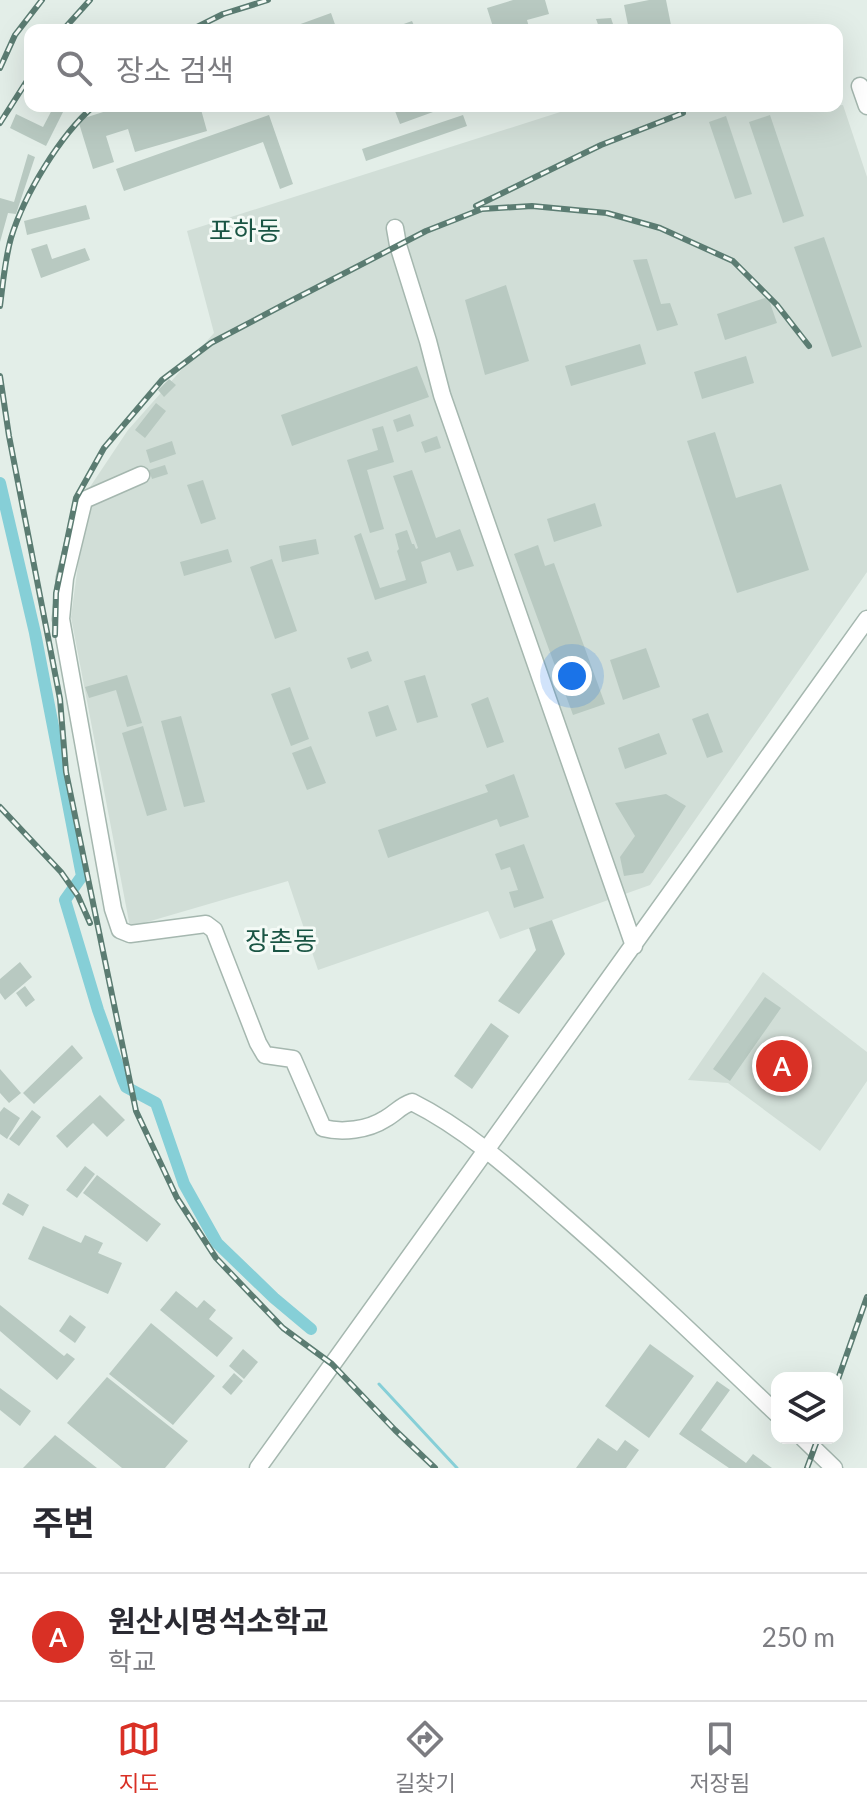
<!DOCTYPE html>
<html lang="ko">
<head>
<meta charset="utf-8">
<style>
  :root { --surface:#fff; --page:#f2f2f3; --text:#2b2b33; --muted:#7c7c81; --line:#e1e1e2; --accent:#d93025 }
  body { margin:0; font-family:Lato,"Noto Sans KR",sans-serif; background:var(--page); color:var(--text) }
  .controls { position:absolute; right:24px; bottom:24px; display:grid; overflow:hidden; border-radius:16px; box-shadow:0 8px 32px #0002 }
  .controls button { width:72px; height:72px; display:grid; place-items:center; padding:0; border:0; border-bottom:2px solid var(--line); background:var(--surface); color:var(--text); font:40px sans-serif }
  .you { position:absolute; left:572px; top:676px; width:28px; height:28px; margin:-20px; border:6px solid #fff; border-radius:50%; background:#1a73e8; box-shadow:0 0 0 12px #1a73e833 }
  .badge { display:grid; place-items:center; width:52px; height:52px; border-radius:50%; background:var(--accent); color:#fff; font-size:26px; font-weight:700 }
  .pin { position:absolute; translate:-50% -50%; border:4px solid #fff; box-shadow:0 2px 8px #0006 }
  .list { margin:0; padding:0; list-style:none }
  h2 { display:flex; justify-content:space-between; align-items:center; height:104px; margin:0; padding:0 32px; font-size:34px }
  h2 small { font-size:26px; font-weight:400; color:var(--muted) }
  .list li { display:grid; grid-template-columns:52px 1fr auto; gap:24px; align-items:center; box-sizing:border-box; height:128px; padding:0 32px; border-top:2px solid var(--line) }
  .list b { display:block; font-size:30px; white-space:nowrap }
  .list p { margin:0; font-size:26px; white-space:nowrap; color:var(--muted) }
  .list em { font-size:26px; font-style:normal; color:var(--muted) }
  .icon { flex:none; width:44px; height:44px; fill:none; stroke:currentColor; stroke-width:2; stroke-linecap:round; stroke-linejoin:round }
  .map { position:relative; flex:none; width:867px; height:1468px; overflow:hidden }
  .search { position:absolute; background:var(--surface); box-shadow:0 8px 32px #0002; left:24px; right:24px; top:24px; height:88px; display:flex; align-items:center; gap:20px; box-sizing:border-box; padding:0 28px; border-radius:16px; color:var(--muted); font-size:30px }
  .sheet { height:232px; background:var(--surface) }
  nav { display:flex; justify-content:space-around; align-items:center; box-sizing:border-box; height:112px; border-top:2px solid var(--line); background:var(--surface); font-size:22px; color:var(--muted) }
  nav a { display:grid; justify-items:center; gap:4px }
  nav .on { color:var(--accent) }
  .map>svg:first-child { display:block }
  .built { fill:#d1ded7 }
  .lines { fill:none; stroke-linecap:round; stroke-linejoin:round }
  .stream { stroke:#86cfd7; stroke-width:3 }
  .canal { stroke:#86cfd7; stroke-width:12 }
  .building { fill:#b8c9c1 }
  .minor-casing { stroke:#a5b7af; stroke-width:19 }
  .minor { stroke:#fff; stroke-width:16 }
  .rail-casing { stroke:#5b7c72; stroke-width:6 }
  .rail { stroke:#f4faf6; stroke-width:3; stroke-dasharray:9; stroke-linecap:butt }
  .labels { text-anchor:middle; stroke-width:6; stroke-linejoin:round; paint-order:stroke }
  .quarter-label { font-size:26px; fill:#1a5544; stroke:#f4faf6 }
</style>
</head>
<body>
<div class="map">
<svg width="867" height="1468" viewBox="0 0 867 1468">
  <rect width="100%" height="100%" fill="#e3eee8"/>
  <path class="built" d="M843,105L867,177V572L650,885L500,939L488,911L318,970L288,881L130,927L71,617L88,490L128,430L214,333L187,231L579,106H791L792,108Z
    M763,972L867,1052V1081L820,1151L728,1083L688,1080Z"/>
  <g class="lines">
    <path class="stream" d="M379,1384L457,1468"/>
    <path class="canal" d="M0,483L35,633L82,876L65,900L98,1010L123,1080L126,1087L156,1103L184,1184L217,1243L274,1298L311,1329"/>
  </g>
  <path class="building" d="M513,0H545L549,14L527,20L529,27L520,30L516,28L494,30L487,8Z
    M649,0H666L672,30H629L624,5Z
    M331,13L337,30H284Z
    M611,18L615,30H600L596,19Z
    M412,21L416,30H387Z
    M54,106H66L46,146L10,128L16,114L43,127Z
    M122,106H200L207,131L135,152L128,129L106,136L114,162L93,169L78,120Z
    M393,106H443L444,108L400,124Z
    M269,115L293,184L280,189L263,142L124,191L116,169Z
    M463,115L467,126L366,161L362,149Z
    M770,115L804,216L783,223L749,122Z
    M726,116L752,194L735,199L709,122Z
    M28,154L35,157L16,214L8,213L0,242V198L14,202Z
    M86,205L90,219L27,235L24,221Z
    M824,237L862,347L832,357L794,247Z
    M47,244L52,259L85,248L90,260L41,278L31,249Z
    M647,259L661,304L670,303L678,325L657,331L633,260Z
    M506,285L529,361L485,375L465,300Z
    M768,297L777,323L725,340L717,314Z
    M640,344L646,364L571,386L565,366Z
    M746,356L754,383L702,399L694,372Z
    M417,366L429,397L292,446L281,415Z
    M169,379L176,385L164,397L158,390Z
    M156,403L166,411L145,438L135,430Z
    M410,414L414,426L397,432L393,420Z
    M383,426L394,462L367,470L384,529L370,533L347,460L378,450L372,429Z
    M715,432L736,498L781,484L809,570L737,593L687,441Z
    M437,436L441,448L425,453L421,442Z
    M172,441L176,454L150,463L146,450Z
    M165,465L168,474L152,479L149,470Z
    M412,470L436,538L460,529L474,566L457,571L450,552L421,562L427,583L375,600L354,536L361,533L380,588L406,580L397,551L399,549L395,534L407,530L412,544H414L416,549L418,548L393,476Z
    M203,480L216,519L201,524L187,485Z
    M595,503L602,526L554,542L547,519Z
    M316,539L319,554L282,562L279,546Z
    M538,545L545,566L554,563L605,704L573,715L514,554Z
    M228,549L232,562L184,576L180,562Z
    M272,559L297,631L275,639L250,567Z
    M646,648L660,687L623,700L610,660Z
    M368,651L372,661L351,669L347,658Z
    M127,675L142,723L127,727L116,690L89,698L85,687Z
    M425,675L438,717L417,723L404,681Z
    M290,687L309,739L291,746L271,694Z
    M488,697L504,742L487,748L471,704Z
    M388,705L397,730L376,737L368,712Z
    M708,713L723,752L707,758L692,719Z
    M181,716L205,802L184,807L161,721Z
    M143,726L167,810L147,816L122,733Z
    M659,733L667,754L625,769L618,748Z
    M311,746L326,783L307,790L292,753Z
    M514,774L529,817L500,827L497,819L388,858L378,830L488,792L485,785Z
    M666,794L686,806L643,873L624,876L620,857L635,836L615,803Z
    M524,844L544,898L514,908L509,892L518,890L510,867L501,870L495,854Z
    M552,920L565,954L519,1014L498,1001L536,950L529,928Z
    M20,962L32,977L5,1000L0,993V979Z
    M25,986L35,1000L26,1007L16,993Z
    M765,997L781,1008L730,1081L713,1069Z
    M491,1023L509,1036L472,1089L454,1076Z
    M72,1045L83,1058L34,1104L23,1093Z
    M0,1069L21,1093L9,1103L0,1093Z
    M100,1095L125,1120L107,1137L93,1123L67,1148L56,1136Z
    M4,1107L20,1118L7,1139L0,1134V1112Z
    M32,1110L41,1117L19,1146L9,1139Z
    M85,1166L95,1174L77,1198L66,1190Z
    M97,1175L161,1224L147,1242L83,1193Z
    M8,1193L29,1205L23,1216L2,1204Z
    M43,1226L81,1243L85,1235L103,1243L98,1253L122,1263L108,1294L28,1259Z
    M176,1291L197,1308L204,1300L216,1310L209,1319L233,1338L217,1357L160,1310Z
    M0,1305L64,1356L67,1353L75,1359L57,1380L0,1331Z
    M70,1315L86,1327L75,1343L59,1331Z
    M151,1323L215,1376L173,1425L109,1374Z
    M650,1344L694,1376L649,1438L605,1406Z
    M243,1349L258,1362L244,1379L229,1366Z
    M234,1373L243,1381L231,1395L222,1387Z
    M107,1377L188,1441L165,1468H122L67,1423Z
    M717,1381L730,1390L701,1430L746,1463L753,1454L772,1468H729L679,1434Z
    M0,1388L31,1411L20,1426L0,1410Z
    M55,1435L97,1468H23Z
    M598,1438L617,1451L625,1440L639,1450L626,1468H576Z"/>
  <g class="lines">
    <defs>
      <path id="minor" d="M860,86L867,106
        M395,228L398,245L428,341L442,395L634,946
        M141,475L84,500L65,578L61,619L113,909L120,930L130,934L206,924L214,930L258,1043L265,1055L293,1059L323,1128C342,1133 368,1130 385,1119C396,1113 400,1106 412,1102C470,1131 519,1177 567,1219C639,1282 708,1348 777,1414
        M803,1438L834,1468
        M258,1468L867,619"/>
    </defs>
    <use href="#minor" class="minor-casing"/>
    <use href="#minor" class="minor"/>
    <defs>
      <path id="rail" d="M63,30L90,0
        M191,30L223,14L268,0
        M0,68L15,35L42,0
        M0,123L30,76
        M476,206L601,145L683,113
        M0,306C3,283 5,259 11,238C24,195 60,135 94,106
        M0,376L9,436L60,699L66,772L136,1111L177,1198L216,1258L283,1328L332,1364L395,1430L435,1468
        M55,635L56,593L76,498L104,448L162,380L211,343L285,304L426,231L482,209L532,206L607,213L660,228L733,261L777,305L809,346
        M0,807L61,872L78,896L90,923
        M837,1382L867,1297
        M807,1468L818,1438"/>
    </defs>
    <use href="#rail" class="rail-casing"/>
    <use href="#rail" class="rail"/>
  </g>
  <g class="labels">
    <g class="quarter-label">
      <text x="245" y="240">포하동</text>
      <text x="281" y="950">장촌동</text>
    </g>
  </g>
</svg>
<div class="controls">
<button><svg class="icon" aria-label="layers" viewBox="0 0 24 24"><path d="M12 4l9 5-9 5-9-5zM3 14l9 5 9-5"/></svg></button>
</div>
<div class="you"></div>
<div class="pin badge" style="left:782px;top:1066px">A</div>
<div class="search"><svg class="icon" aria-label="search" viewBox="0 0 24 24"><circle cx="10" cy="10" r="6"/><path d="M15 15l6 6"/></svg>장소 검색</div>
</div>
<section class="sheet">
<h2>주변<small></small></h2>
<ul class="list">
<li><span class="badge">A</span><div><b>원산시명석소학교</b><p>학교</p></div><em>250 m</em></li>
</ul>
</section>
<nav>
<a class="on"><svg class="icon" aria-label="map" viewBox="0 0 24 24"><path d="M3 6l6-2 6 2 6-2v14l-6 2-6-2-6 2zM9 4v14M15 6v14"/></svg>지도</a>
<a><svg class="icon" aria-label="directions" viewBox="0 0 24 24"><path d="M12 3l9 9-9 9-9-9zM9 14v-3h6M13 9l2 2-2 2"/></svg>길찾기</a>
<a><svg class="icon" aria-label="saved" viewBox="0 0 24 24"><path d="M7 4h10v16l-5-4-5 4z"/></svg>저장됨</a>
</nav>
</body>
</html>
